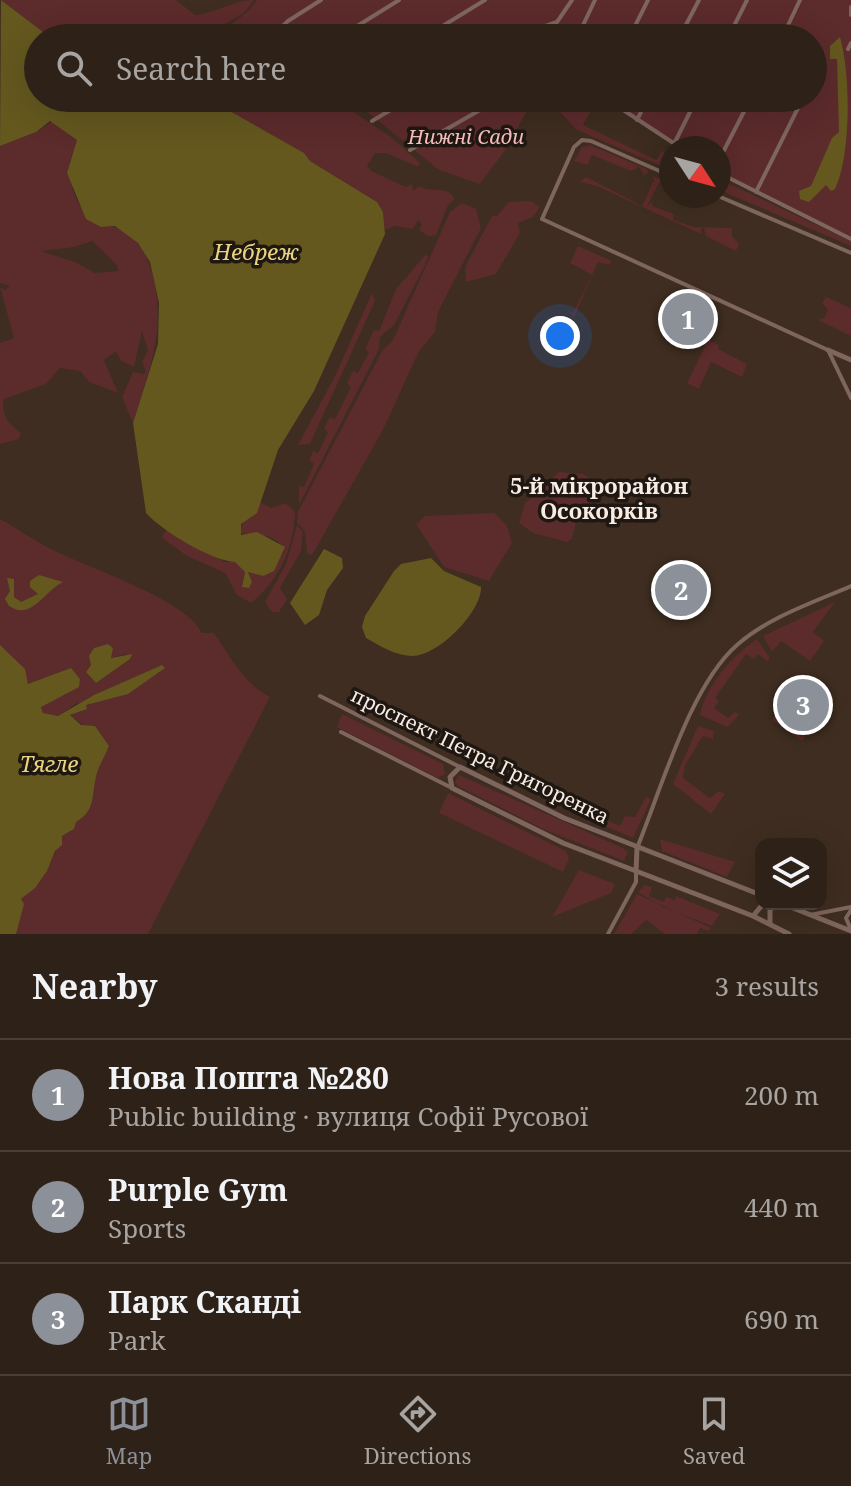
<!DOCTYPE html>
<html lang="en">
<head>
<meta charset="utf-8">
<style>
  :root { --surface:#2e2218; --page:#362a21; --text:#f1f3f6; --muted:#a7a4a2; --line:#493f37; --accent:#8c9099 }
  body { margin:0; font-family:"Noto Serif",serif; background:var(--page); color:var(--text) }
  .controls { position:absolute; right:24px; bottom:24px; display:grid; overflow:hidden; border-radius:16px; box-shadow:0 8px 32px #0002 }
  .controls button { width:72px; height:72px; display:grid; place-items:center; padding:0; border:0; border-bottom:2px solid var(--line); background:var(--surface); color:var(--text); font:40px sans-serif }
  .compass { position:absolute; left:659px; top:136px; width:72px; height:72px; border-radius:50%; background:var(--surface); box-shadow:0 8px 32px #0002; rotate:126deg }
  .you { position:absolute; left:560px; top:336px; width:28px; height:28px; margin:-20px; border:6px solid #fff; border-radius:50%; background:#1a73e8; box-shadow:0 0 0 12px #1a73e833 }
  .badge { display:grid; place-items:center; width:52px; height:52px; border-radius:50%; background:var(--accent); color:#fff; font-size:26px; font-weight:700 }
  .pin { position:absolute; translate:-50% -50%; border:4px solid #fff; box-shadow:0 2px 8px #0006 }
  .list { margin:0; padding:0; list-style:none }
  h2 { display:flex; justify-content:space-between; align-items:center; height:104px; margin:0; padding:0 32px; font-size:34px }
  h2 small { font-size:26px; font-weight:400; color:var(--muted) }
  .list li { display:grid; grid-template-columns:52px 1fr auto; gap:24px; align-items:center; box-sizing:border-box; height:112px; padding:0 32px; border-top:2px solid var(--line) }
  .list b { display:block; font-size:30px; white-space:nowrap }
  .list p { margin:0; font-size:26px; white-space:nowrap; color:var(--muted) }
  .list em { font-size:26px; font-style:normal; color:var(--muted) }
  .icon { flex:none; width:44px; height:44px; fill:none; stroke:currentColor; stroke-width:2; stroke-linecap:round; stroke-linejoin:round }
  .map { position:relative; flex:none; width:851px; height:934px; overflow:hidden }
  .search { position:absolute; background:var(--surface); box-shadow:0 8px 32px #0002; left:24px; right:24px; top:24px; height:88px; display:flex; align-items:center; gap:20px; box-sizing:border-box; padding:0 28px; border-radius:44px; color:var(--muted); font-size:30px }
  .sheet { height:440px; background:var(--surface) }
  nav { display:flex; justify-content:space-around; align-items:center; box-sizing:border-box; height:112px; border-top:2px solid var(--line); background:var(--surface); font-size:22px; color:var(--muted) }
  nav a { display:grid; justify-items:center; gap:4px }
  nav .on { color:var(--accent) }
  .map>svg:first-child { display:block }
  .green { fill:#5c2b2c; fill-rule:evenodd }
  .water { fill:#64581f }
  .lines { fill:none; stroke-linecap:round; stroke-linejoin:round }
  .minor { stroke:#7e655d; stroke-width:4 }
  .tertiary { stroke:#7e655d; stroke-width:5 }
  .labels { text-anchor:middle; stroke-width:7; stroke-linejoin:round; paint-order:stroke }
  .park-label { font-size:20px; font-style:italic; fill:#f7bfbd; stroke:#1f1711 }
  .street-label { font-size:20px; fill:#f8ece4; stroke:#1f1711 }
  .water-label { font-size:22px; font-style:italic; fill:#e9d580; stroke:#1f1711 }
  .neighbourhood-label { font-size:22px; font-weight:bold; fill:#f8ece4; stroke:#1f1711 }
</style>
</head>
<body>
<div class="map">
<svg width="851" height="934" viewBox="0 0 851 934">
  <rect width="100%" height="100%" fill="#3e2d20"/>
  <path class="green" d="M1,0H176L195,15C217,13 233,0 254,0L243,14L219,27L218,31L224,38H51Z
    M257,0H851V237L719,171V148H682L605,98H813V38H229L223,32C234,20 248,15 257,0Z
    M207,98H333L391,137L420,163L418,167L386,153H375L367,166L371,171L406,187L412,184L413,191L419,186C431,194 447,184 455,199L448,205L436,235L428,236L419,230L422,224L418,220L413,229L395,226L385,230L383,212L377,202L310,161L304,153Z
    M350,98H534L506,149L480,184L439,170Z
    M563,98H598L583,125L656,160L662,151L671,157V170L577,130L560,112Z
    M53,121L77,140C76,149 70,157 70,165C68,191 82,214 101,227C114,224 124,229 134,239C146,251 149,262 153,277C167,331 148,372 133,423L122,397L133,372L144,374L146,371L142,362L148,350L142,331L134,367L121,361L116,351L104,360L118,393L89,382L80,371L60,368L46,384L4,399C0,414 9,425 21,433L19,439L0,444V343L14,338L0,287L5,290L10,286L0,283V146L36,132ZM92,241L117,265L118,271L95,273L75,262L41,251L75,247Z
    M590,145L647,169L648,173L640,177L644,174L639,167L631,171L592,155L587,165L574,161L582,147Z
    M652,176L661,179L647,206L653,201L652,206L674,214L673,220L694,227L732,228V236L739,244L736,251L706,236L704,228L701,229V234L597,186L580,182L586,177L642,206L654,180Z
    M719,179L851,241V246L719,190Z
    M531,201L540,207L533,217L518,223L520,233L496,274L466,282L465,267L492,216H497L509,202Z
    M462,203L476,209L481,228L438,312L435,332L418,353L383,430L312,555L307,554L305,531L297,523L298,512L382,351L393,340L450,212Z
    M578,246L612,261L609,265L598,262L574,317L568,311L573,313L592,275L570,263Z
    M426,254L428,257L425,265L394,325L380,337L379,349L299,505V486L304,487L314,464L309,460L313,451L318,453L328,432L324,429L330,417L335,419L351,387L347,383L353,371L358,373L369,352L365,349L374,330L379,331L396,289Z
    M372,293L375,301L310,444L298,445L335,376Z
    M826,297L851,308V336L818,320L824,318L828,310L822,303Z
    M708,340L719,345L718,349L747,364L742,377L711,362L699,389L687,383Z
    M559,472L583,474L601,485L593,502L577,517L572,539L567,542L533,533L519,523L525,503Z
    M260,502L271,508L286,503L295,512C294,547 279,581 251,603L237,595L225,573L187,556L161,537L167,529L225,562H235L245,572L242,587L249,588L252,582L248,572L263,575L284,552C279,532 254,535 239,533L244,520L253,516Z
    M494,513L507,526L512,543L489,581L444,567L416,524L425,516Z
    M0,519C18,529 35,541 53,550C87,567 189,601 202,633H214C230,656 245,685 270,697L148,934H16L21,899L47,871L62,836L74,829L76,822C96,810 91,798 96,777C98,767 105,756 109,746L70,715L87,709L84,703H77L58,716L43,713L41,706L52,700L67,673L28,684L24,669L0,645ZM108,644L110,658L126,654L130,659L96,683L86,672ZM162,665L159,673C130,686 121,704 86,699Z
    M297,525L303,532L301,551L280,588L287,599L279,612H272L265,602L286,564Z
    M835,602L813,632L824,641L810,661L781,641L772,652L763,636Z
    M757,639L770,658L767,661L758,654L754,659L746,654L715,698L719,701L714,708L728,718L735,712L739,715L727,727L700,715C706,685 732,656 757,639Z
    M802,673L834,696L802,741L772,720Z
    M342,714L443,764L445,774L438,778L337,727Z
    M698,726L714,731L713,739L703,736L685,765L683,778L710,798L719,791L725,794L711,814L673,784Z
    M459,775L623,848L628,852L624,861L543,829L458,786L455,782Z
    M448,793L566,851L569,859L563,872L439,813Z
    M646,797L651,799L633,838L563,808L564,803L620,826L625,816L635,817Z
    M660,839L735,862L727,877L662,851Z
    M579,870L615,884L611,893L552,917Z
    M645,885L652,887L649,896L664,902L666,897L675,900L676,896L720,914L712,926L663,907L638,892Z
    M637,894L711,928L709,931L700,928L697,934H665L646,920L631,934H614Z"/>
  <path class="water" d="M1,0L51,38H38V98H207L304,153L310,161L377,202L383,212L385,234L314,391L278,450L257,513L241,524V535L257,532L285,547L274,571L263,576L248,572L252,582L249,588L242,587L245,572L235,562C212,561 162,531 146,513L133,423L158,344L159,303L150,262L138,243L115,226L101,227L86,219L67,173L77,140L50,121L36,132L0,146Z
    M840,37C851,76 851,156 835,189L831,191L826,185L809,202L800,199L799,191L811,186L832,138L839,132L837,59H830V46Z
    M324,549L342,558L343,568L327,590L319,615L305,625L290,603Z
    M431,558L444,571L481,587C482,612 438,656 413,656C396,656 380,646 366,638L362,627L365,616L394,571L401,564Z
    M39,575L63,582C44,591 32,621 9,606L5,599L10,591L7,578L14,579V597L21,602L38,594L30,587V581Z
    M108,644L113,648L111,658L132,654L130,659L96,683L86,672L91,665L89,656L94,648Z
    M0,645L25,669L28,684L71,668L80,679L79,687L41,707L43,713L58,716L94,695L162,665L165,668L128,694L86,705L87,709L70,715L81,725L95,726L109,746C105,756 98,767 96,777C91,798 96,810 76,822L74,829L62,836V845L55,851L47,871L35,888L21,899L24,904L16,934H0Z"/>
  <g class="lines">
    <path class="minor" d="M851,7V15
      M270,38L288,21L321,0
      M338,38L399,0
      M423,38L485,0
      M511,38L557,22L572,0
      M577,38L595,0
      M629,38L648,0
      M679,38L699,0
      M728,38L747,0
      M782,38L800,0
      M848,49L851,43
      M813,79L823,58
      M605,98L681,148
      M637,120L648,98
      M372,121L411,98
      M674,144L697,98
      M410,150L487,106L518,98
      M719,160L751,98
      M719,173L851,239
      M671,176L591,141L582,140L574,147L542,219L828,350L851,398
      M756,192L803,98
      M718,196L851,253
      M320,696L460,767
      M341,732L452,788
      M637,848C661,790 690,686 737,645C769,617 812,603 851,586
      M851,910L846,918L851,930
      M810,915L851,907
      M608,934L636,882V872"/>
    <path class="tertiary" d="M828,350L851,360
      M636,872L637,848
      M761,895L564,818L460,767L450,777L452,788L563,843L753,916L789,934
      M783,904L851,931
      M753,916L763,904
      M770,923V909L781,904"/>
  </g>
  <g class="labels">
    <g class="park-label">
      <text x="466" y="144">Нижні Сади</text>
    </g>
    <g class="street-label">
      <text transform="translate(480 756) rotate(26)" y="7">проспект Петра Григоренка</text>
    </g>
    <g class="water-label">
      <text x="256" y="260">Небреж</text>
      <text x="49" y="772">Тягле</text>
    </g>
    <g class="neighbourhood-label">
      <text x="599" y="494">5-й мікрорайон<tspan x="599" dy="25">Осокорків</tspan></text>
    </g>
  </g>
</svg>
<div class="controls">
<button><svg class="icon" aria-label="layers" viewBox="0 0 24 24"><path d="M12 4l9 5-9 5-9-5zM3 14l9 5 9-5"/></svg></button>
</div>
<svg class="compass" viewBox="-18 -18 36 36"><path d="M0-13l5 13h-10z" fill="#e53935"/><path d="M0 13l5-13h-10z" fill="#a7a4a2"/></svg>
<div class="you"></div>
<div class="pin badge" style="left:688px;top:319px">1</div>
<div class="pin badge" style="left:681px;top:590px">2</div>
<div class="pin badge" style="left:803px;top:705px">3</div>
<div class="search"><svg class="icon" aria-label="search" viewBox="0 0 24 24"><circle cx="10" cy="10" r="6"/><path d="M15 15l6 6"/></svg>Search here</div>
</div>
<section class="sheet">
<h2>Nearby<small>3 results</small></h2>
<ul class="list">
<li><span class="badge">1</span><div><b>Нова Пошта №280</b><p>Public building · вулиця Софії Русової</p></div><em>200 m</em></li>
<li><span class="badge">2</span><div><b>Purple Gym</b><p>Sports</p></div><em>440 m</em></li>
<li><span class="badge">3</span><div><b>Парк Сканді</b><p>Park</p></div><em>690 m</em></li>
</ul>
</section>
<nav>
<a class="on"><svg class="icon" aria-label="map" viewBox="0 0 24 24"><path d="M3 6l6-2 6 2 6-2v14l-6 2-6-2-6 2zM9 4v14M15 6v14"/></svg>Map</a>
<a><svg class="icon" aria-label="directions" viewBox="0 0 24 24"><path d="M12 3l9 9-9 9-9-9zM9 14v-3h6M13 9l2 2-2 2"/></svg>Directions</a>
<a><svg class="icon" aria-label="saved" viewBox="0 0 24 24"><path d="M7 4h10v16l-5-4-5 4z"/></svg>Saved</a>
</nav>
</body>
</html>
